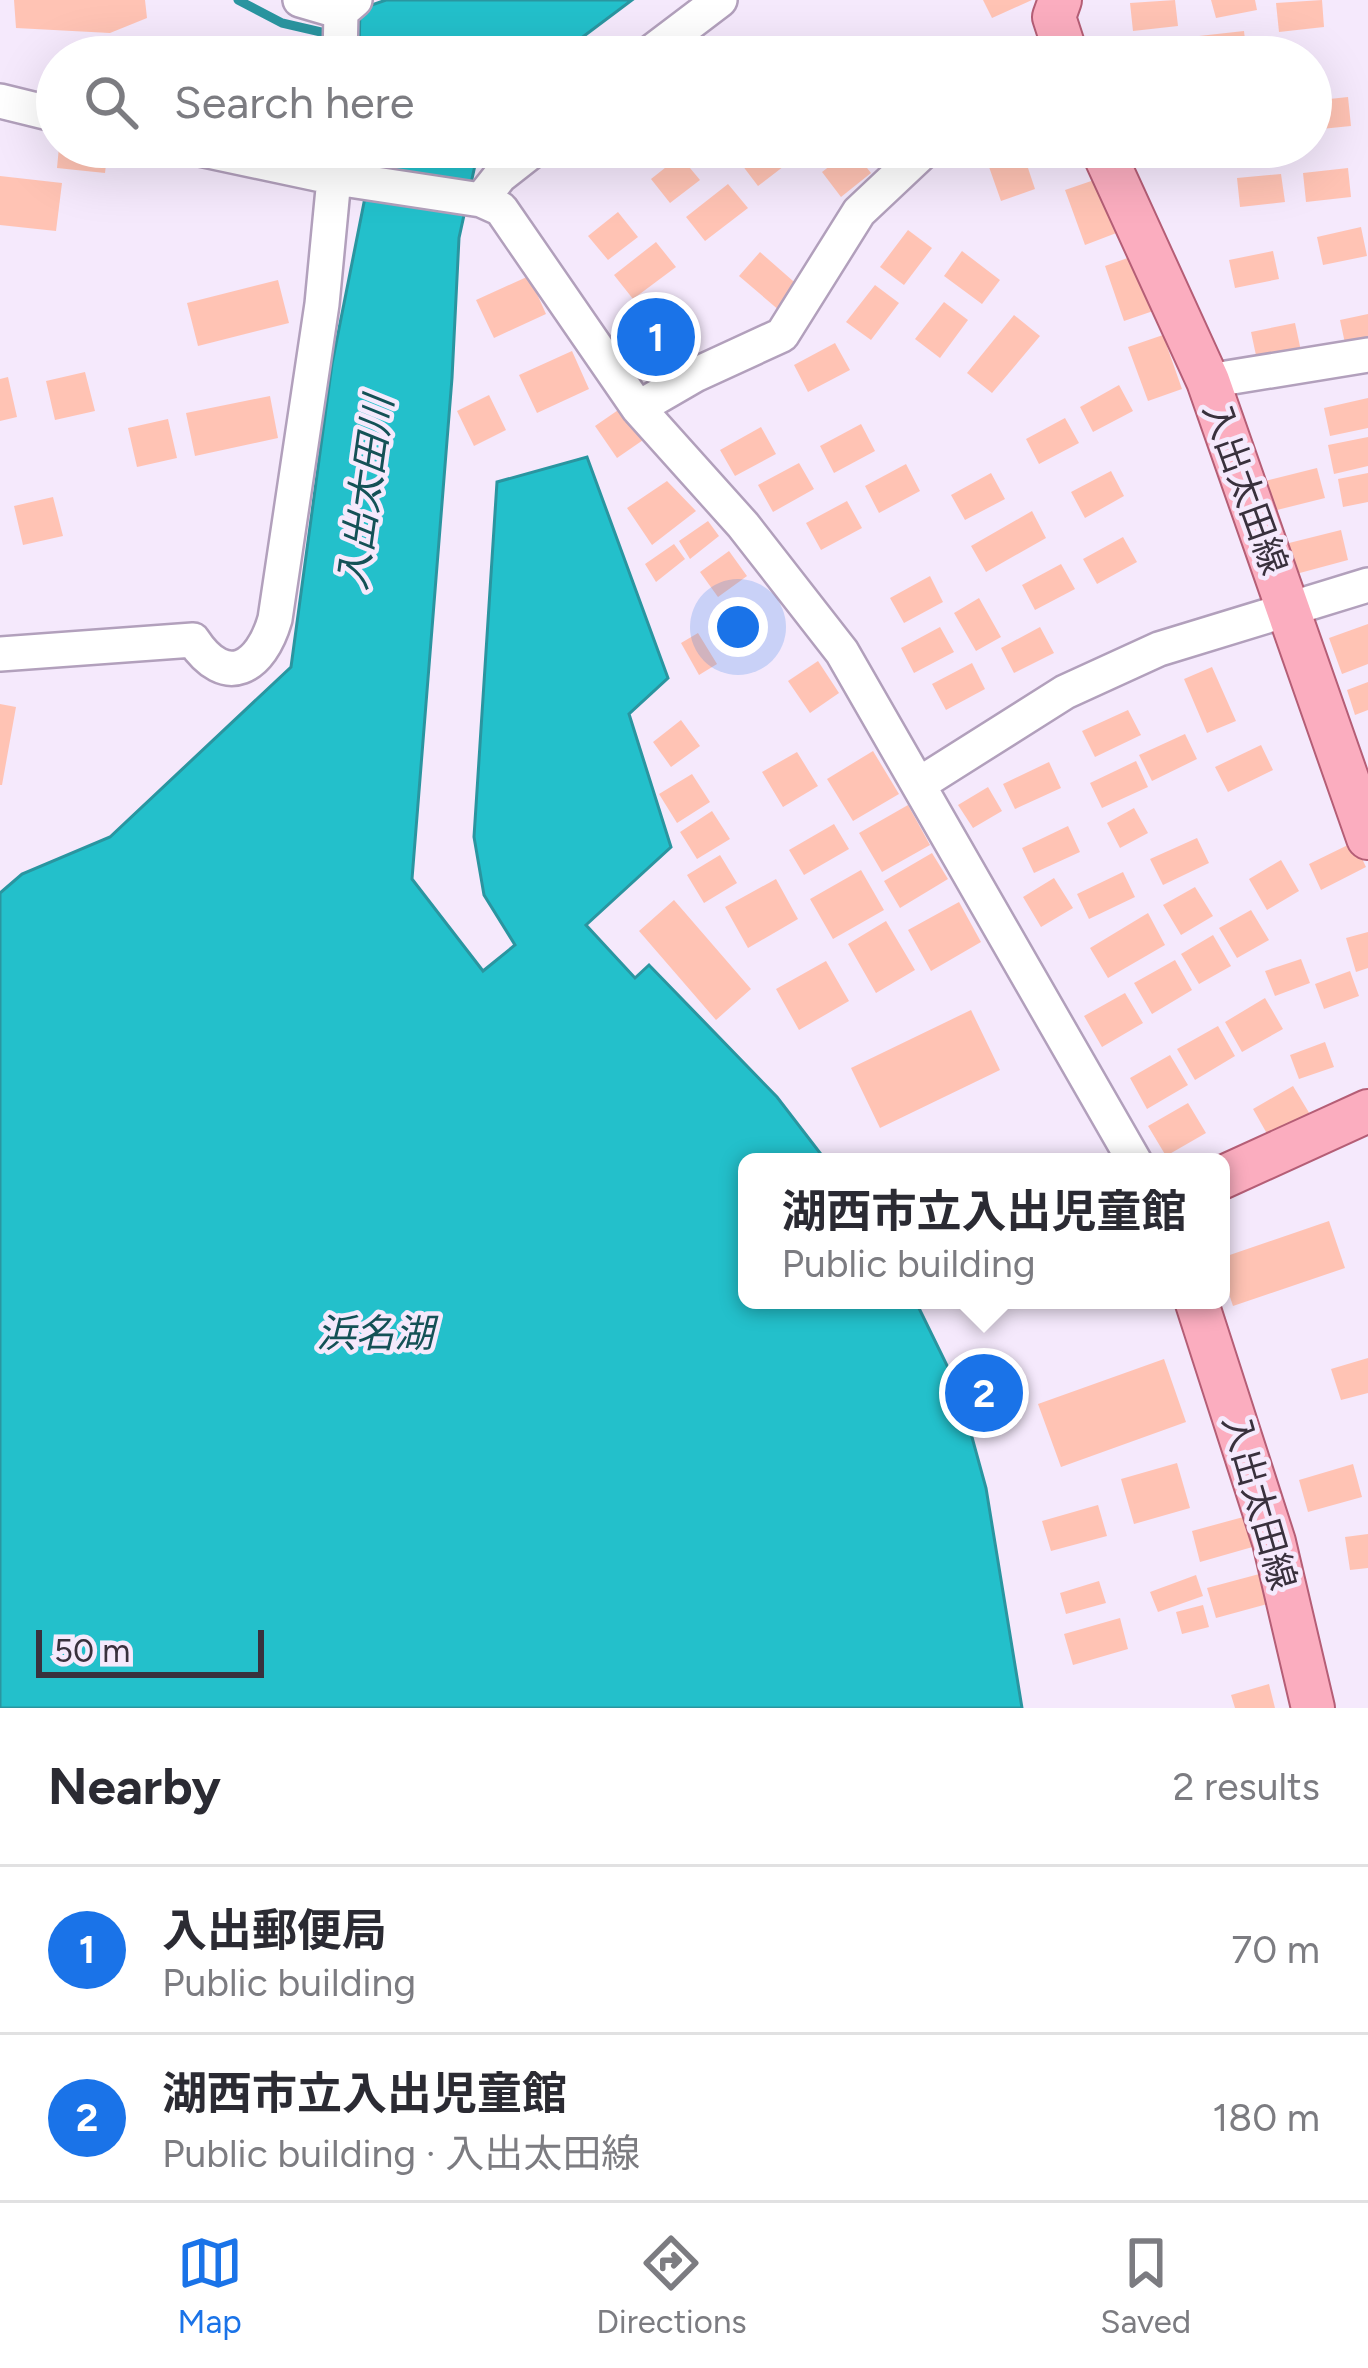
<!DOCTYPE html>
<html lang="en">
<head>
<meta charset="utf-8">
<style>
  :root { --surface:#fff; --page:#f7f7f7; --text:#2b2b33; --muted:#7c7c81; --line:#e1e1e2; --accent:#1a73e8 }
  body { margin:0; font-family:Figtree,"Noto Sans JP",sans-serif; background:var(--page); color:var(--text) }
  .scale { position:absolute; left:36px; bottom:30px; width:228px; box-sizing:border-box; padding-left:12px; border:6px solid #39313d; border-top:0; font-size:33px; line-height:42px; white-space:nowrap; color:#39313d; -webkit-text-stroke:9px #f5e9fc; paint-order:stroke }
  .you { position:absolute; left:738px; top:627px; width:42px; height:42px; margin:-30px; border:9px solid #fff; border-radius:50%; background:#1a73e8; box-shadow:0 0 0 18px #1a73e833 }
  .badge { display:grid; place-items:center; width:78px; height:78px; border-radius:50%; background:var(--accent); color:#fff; font-size:39px; font-weight:700 }
  .pin { position:absolute; translate:-50% -50%; border:6px solid #fff; box-shadow:0 3px 12px #0006 }
  .popup { position:absolute; left:738px; top:1153px; width:492px; height:156px; box-sizing:border-box; display:grid; place-content:center; border-radius:18px; background:var(--surface); filter:drop-shadow(0 3px 9px #0005); font-size:39px; white-space:nowrap; color:var(--muted) }
  .popup b { font-size:45px; color:var(--text) }
  .popup::after { content:''; position:absolute; left:50%; top:100%; margin-left:-24px; border:24px solid transparent; border-top-color:var(--surface) }
  .list { margin:0; padding:0; list-style:none }
  h2 { display:flex; justify-content:space-between; align-items:center; height:156px; margin:0; padding:0 48px; font-size:51px }
  h2 small { font-size:39px; font-weight:400; color:var(--muted) }
  .list li { display:grid; grid-template-columns:78px 1fr auto; gap:36px; align-items:center; box-sizing:border-box; height:168px; padding:0 48px; border-top:3px solid var(--line) }
  .list b { display:block; font-size:45px; white-space:nowrap }
  .list p { margin:0; font-size:39px; white-space:nowrap; color:var(--muted) }
  .list em { font-size:39px; font-style:normal; color:var(--muted) }
  .icon { flex:none; width:66px; height:66px; fill:none; stroke:currentColor; stroke-width:2; stroke-linecap:round; stroke-linejoin:round }
  .map { position:relative; flex:none; width:1368px; height:1708px; overflow:hidden }
  .search { position:absolute; background:var(--surface); box-shadow:0 12px 48px #0002; left:36px; right:36px; top:36px; height:132px; display:flex; align-items:center; gap:30px; box-sizing:border-box; padding:0 42px; border-radius:66px; color:var(--muted); font-size:45px }
  .sheet { height:492px; background:var(--surface) }
  nav { display:flex; justify-content:space-around; align-items:center; box-sizing:border-box; height:168px; border-top:3px solid var(--line); background:var(--surface); font-size:33px; color:var(--muted) }
  nav a { display:grid; justify-items:center; gap:6px }
  nav .on { color:var(--accent) }
  .map>svg:first-child { display:block }
  .water { fill:#23c0cb; stroke:#2a95a0; stroke-width:3 }
  .lines { fill:none; stroke-linecap:round; stroke-linejoin:round }
  .stream { stroke:#2a95a0; stroke-width:9 }
  .building { fill:#ffc3b4 }
  .minor-casing { stroke:#b2a0bc; stroke-width:38 }
  .major-casing { stroke:#b55e76; stroke-width:46 }
  .minor { stroke:#fff; stroke-width:33 }
  .major { stroke:#fbadbf; stroke-width:42 }
  .labels { text-anchor:middle; stroke-width:9; stroke-linejoin:round; paint-order:stroke }
  .street-label { font-size:36px; fill:#39313d; stroke:#f5e9fc }
  .water-label { font-size:39px; font-style:italic; fill:#145156; stroke:#f5e9fc }
</style>
</head>
<body>
<div class="map">
<svg width="1368" height="1708" viewBox="0 0 1368 1708">
  <rect width="100%" height="100%" fill="#f5e9fc"/>
  <path class="water" d="M386,0H632L556,57H379L359,50L360,9Z
    M375,147H479L459,238L452,378L412,879L483,971L515,945L484,895L474,837L497,482L587,457L668,678L629,714L671,847L586,925L635,978L649,965L777,1097L827,1162H747V1300H915L959,1390L986,1488L1022,1708H0V893L22,874L110,837L291,667L332,364Z"/>
  <g class="lines">
    <path class="stream" d="M238,0L282,23L334,35"/>
  </g>
  <path class="building" d="M14,0H145L147,18L110,33L16,28Z
    M983,0H1032L992,18Z
    M1175,0L1178,26L1133,31L1130,3Z
    M1211,0H1255L1257,10L1216,18Z
    M1322,0L1324,27L1279,32L1276,3Z
    M1244,31L1247,57H1202L1199,36Z
    M1051,33L1060,57H1029L1024,44Z
    M118,45L119,57H96V46Z
    M1348,97L1351,126L1311,130V101Z
    M59,147L108,148L105,173L57,168Z
    M757,147H776L788,163L758,186L739,161Z
    M982,147H1021L1035,189L1001,201Z
    M852,149L871,173L841,197L822,172Z
    M680,156L700,180L670,203L651,179Z
    M1348,168L1351,197L1306,202L1303,173Z
    M1281,174L1285,202L1240,207L1237,178Z
    M0,176L62,183L56,231L0,225Z
    M1100,178L1119,232L1085,245L1065,190Z
    M728,184L748,208L705,241L686,217Z
    M618,212L638,237L608,260L588,236Z
    M1361,227L1367,256L1323,265L1317,237Z
    M908,230L932,248L904,285L880,267Z
    M656,242L676,267L633,299L614,275Z
    M962,251L1000,280L982,304L944,276Z
    M1273,251L1279,279L1235,288L1229,260Z
    M760,252L801,288L780,311L739,276Z
    M1139,254L1159,309L1124,321L1105,266Z
    M529,276L546,314L494,338L476,300Z
    M278,280L289,323L198,346L187,303Z
    M875,285L899,303L871,340L846,322Z
    M944,302L968,320L940,358L915,339Z
    M1368,314V344L1346,348L1340,320Z
    M1014,315L1040,336L992,393L967,373Z
    M1295,323L1301,351L1257,360L1251,332Z
    M1163,335L1182,389L1148,401L1128,347Z
    M835,343L850,370L808,392L794,365Z
    M572,351L589,389L537,413L519,375Z
    M85,372L95,411L55,420L46,381Z
    M8,377L17,417L0,421V379Z
    M1119,385L1133,411L1093,432L1080,407Z
    M489,395L506,430L474,446L457,411Z
    M270,396L278,438L195,456L186,413Z
    M1368,398V428L1330,436L1324,408Z
    M624,406L646,438L617,458L595,426Z
    M1065,418L1079,443L1039,464L1026,439Z
    M168,419L177,458L137,467L128,428Z
    M861,424L875,451L834,473L820,446Z
    M761,427L776,454L735,476L720,450Z
    M1368,437V466L1334,474L1328,445Z
    M799,463L814,489L773,512L758,485Z
    M906,464L920,491L879,513L865,486Z
    M1317,468L1325,498L1273,511L1265,481Z
    M1111,471L1124,496L1085,518L1071,492Z
    M991,473L1005,499L965,520L951,495Z
    M1368,473V502L1343,507L1338,479Z
    M667,481L696,511L652,545L627,508Z
    M53,497L63,536L23,545L14,506Z
    M847,501L862,528L821,550L806,523Z
    M1032,511L1046,538L986,572L971,546Z
    M708,521L719,536L690,559L679,541Z
    M1341,530L1348,560L1296,574L1289,543Z
    M1123,537L1137,562L1097,584L1083,559Z
    M674,544L685,559L656,582L645,564Z
    M729,551L747,576L718,597L700,572Z
    M1061,564L1075,589L1035,610L1022,585Z
    M930,576L943,602L904,623L890,598Z
    M979,598L1001,637L976,651L954,613Z
    M1368,624V664L1342,674L1329,638Z
    M940,627L954,652L914,673L901,648Z
    M1040,627L1054,653L1014,673L1001,648Z
    M698,633L717,664L699,675L681,643Z
    M818,661L839,693L810,713L788,681Z
    M972,663L985,689L946,710L932,684Z
    M1212,667L1236,721L1207,733L1184,679Z
    M1368,682V710L1355,715L1347,690Z
    M0,704L16,707L2,785H0Z
    M1128,710L1141,735L1095,757L1082,731Z
    M681,720L700,746L671,767L653,742Z
    M1185,734L1197,759L1152,781L1139,755Z
    M1261,745L1273,770L1228,792L1215,767Z
    M873,751L899,794L853,821L827,779Z
    M797,752L818,786L783,807L762,772Z
    M1136,761L1148,787L1102,808L1090,783Z
    M1049,762L1061,788L1015,809L1003,784Z
    M692,774L710,802L677,823L659,794Z
    M988,787L1002,811L973,828L958,805Z
    M908,805L930,845L882,872L859,833Z
    M1134,808L1148,833L1120,848L1107,823Z
    M712,811L730,839L697,859L680,832Z
    M834,824L849,849L804,875L789,850Z
    M1068,826L1080,852L1034,873L1022,848Z
    M1197,838L1209,863L1163,885L1150,859Z
    M1354,842L1366,867L1321,890L1309,864Z
    M932,853L948,879L900,908L884,881Z
    M720,855L737,883L704,903L687,875Z
    M1281,860L1299,891L1267,910L1249,879Z
    M861,870L884,910L833,939L810,899Z
    M1123,872L1135,897L1089,919L1077,894Z
    M1054,878L1073,908L1041,927L1023,897Z
    M776,879L798,919L748,948L725,907Z
    M1195,887L1213,916L1181,935L1163,905Z
    M674,900L751,989L716,1020L639,931Z
    M959,902L981,942L931,971L908,930Z
    M1251,910L1269,940L1237,958L1219,928Z
    M1148,913L1165,945L1108,978L1090,948Z
    M886,921L915,970L876,993L848,944Z
    M1368,932V968L1356,972L1346,938Z
    M1213,935L1231,966L1199,984L1181,954Z
    M1301,959L1310,983L1275,996L1265,971Z
    M1175,960L1192,990L1152,1014L1134,983Z
    M826,961L849,1001L799,1030L776,989Z
    M1350,971L1359,996L1324,1009L1315,984Z
    M1125,993L1143,1023L1102,1047L1084,1016Z
    M1265,998L1283,1029L1242,1052L1225,1022Z
    M971,1010L1000,1070L880,1128L851,1068Z
    M1218,1026L1235,1056L1195,1080L1177,1049Z
    M1325,1042L1334,1067L1299,1079L1290,1055Z
    M1170,1055L1188,1085L1147,1109L1130,1078Z
    M1293,1086L1311,1116L1270,1139L1253,1109Z
    M1188,1103L1206,1133L1166,1156L1148,1126Z
    M1329,1221L1345,1268L1233,1306L1221,1270V1258Z
    M1368,1358V1393L1341,1400L1331,1369Z
    M1164,1359L1186,1422L1061,1467L1038,1404Z
    M1177,1463L1190,1508L1134,1524L1121,1479Z
    M1353,1464L1362,1497L1308,1512L1299,1480Z
    M1098,1505L1107,1536L1051,1551L1042,1521Z
    M1247,1516L1256,1546L1200,1562L1192,1531Z
    M1368,1534V1568L1350,1570L1345,1537Z
    M1263,1573L1271,1603L1216,1618L1207,1588Z
    M1196,1575L1203,1596L1158,1612L1150,1592Z
    M1099,1581L1106,1603L1066,1614L1060,1593Z
    M1203,1605L1209,1627L1182,1634L1176,1612Z
    M1120,1618L1128,1649L1073,1665L1064,1634Z
    M1269,1684L1275,1708H1235L1231,1695Z"/>
  <g class="lines">
    <defs>
      <path id="minor" d="M300,0L341,12L355,0
        M340,57L341,12
        M645,57L720,0
        M0,101L57,115
        M190,147L336,178L481,200L501,209L638,408L743,525L842,652L1135,1162
        M481,200L500,176L537,147
        M1208,381L1368,355
        M638,408L695,375L782,335L859,212L928,147
        M0,654L193,640C226,690 261,668 275,619L322,304L337,147
        M921,783L1065,692L1159,649L1368,585"/>
      <path id="major" d="M1060,0L1054,17L1067,57
        M1101,147L1208,381L1368,838
        M1221,1178L1368,1111
        M1196,1300L1274,1542L1313,1708"/>
    </defs>
    <use href="#minor" class="minor-casing"/>
    <use href="#major" class="major-casing"/>
    <use href="#minor" class="minor"/>
    <use href="#major" class="major"/>
  </g>
  <g class="labels">
    <g class="street-label">
      <text transform="translate(1246 488) rotate(70)" y="13">入出太田線</text>
      <text transform="translate(1260 1502) rotate(74)" y="13">入出太田線</text>
    </g>
    <g class="water-label">
      <text transform="translate(365 493) rotate(-82)" y="14">入出太田川</text>
      <text x="375" y="1347">浜名湖</text>
    </g>
  </g>
</svg>
<div class="scale">50 m</div>
<div class="you"></div>
<div class="pin badge" style="left:656px;top:337px">1</div>
<div class="pin badge" style="left:984px;top:1393px">2</div>
<div class="popup"><b>湖西市立入出児童館</b>Public building</div>
<div class="search"><svg class="icon" aria-label="search" viewBox="0 0 24 24"><circle cx="10" cy="10" r="6"/><path d="M15 15l6 6"/></svg>Search here</div>
</div>
<section class="sheet">
<h2>Nearby<small>2 results</small></h2>
<ul class="list">
<li><span class="badge">1</span><div><b>入出郵便局</b><p>Public building</p></div><em>70 m</em></li>
<li><span class="badge">2</span><div><b>湖西市立入出児童館</b><p>Public building · 入出太田線</p></div><em>180 m</em></li>
</ul>
</section>
<nav>
<a class="on"><svg class="icon" aria-label="map" viewBox="0 0 24 24"><path d="M3 6l6-2 6 2 6-2v14l-6 2-6-2-6 2zM9 4v14M15 6v14"/></svg>Map</a>
<a><svg class="icon" aria-label="directions" viewBox="0 0 24 24"><path d="M12 3l9 9-9 9-9-9zM9 14v-3h6M13 9l2 2-2 2"/></svg>Directions</a>
<a><svg class="icon" aria-label="saved" viewBox="0 0 24 24"><path d="M7 4h10v16l-5-4-5 4z"/></svg>Saved</a>
</nav>
</body>
</html>
